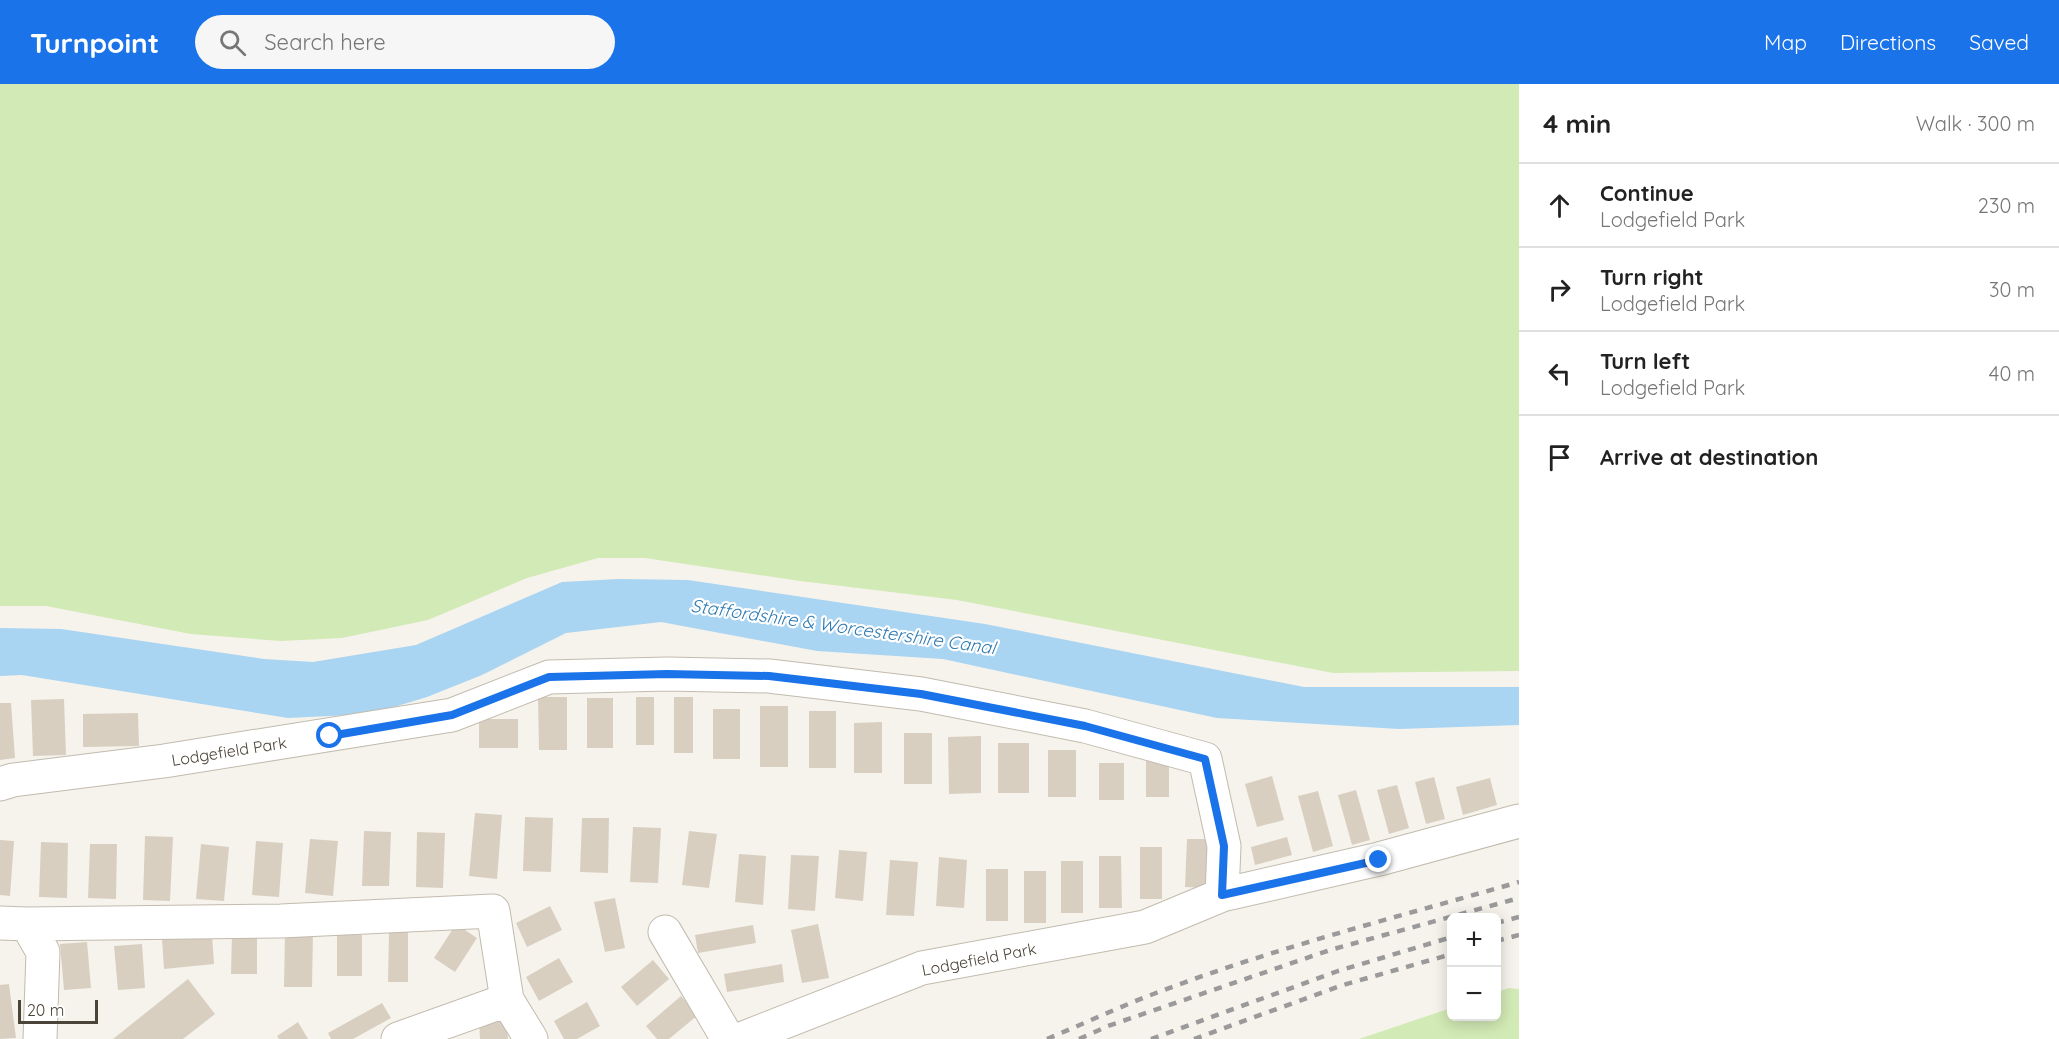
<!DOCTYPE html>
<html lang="en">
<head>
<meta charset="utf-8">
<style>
  :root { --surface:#fff; --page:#f6f6f6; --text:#222; --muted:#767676; --line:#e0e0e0; --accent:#1a73e8 }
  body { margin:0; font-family:Quicksand,sans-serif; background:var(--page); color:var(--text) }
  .controls { position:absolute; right:18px; bottom:18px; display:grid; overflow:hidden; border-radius:9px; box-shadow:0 3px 15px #0003 }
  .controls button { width:54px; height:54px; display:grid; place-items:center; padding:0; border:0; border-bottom:2px solid var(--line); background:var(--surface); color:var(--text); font:30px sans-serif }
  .scale { position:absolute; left:18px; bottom:15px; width:80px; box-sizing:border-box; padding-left:6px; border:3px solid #4b4439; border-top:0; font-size:16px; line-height:21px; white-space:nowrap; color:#4b4439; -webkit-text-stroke:4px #fff; paint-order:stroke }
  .stop { position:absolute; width:18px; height:18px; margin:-14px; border:4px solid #1a73e8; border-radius:50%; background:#fff }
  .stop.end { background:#1a73e8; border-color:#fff; box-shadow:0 2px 6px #0008 }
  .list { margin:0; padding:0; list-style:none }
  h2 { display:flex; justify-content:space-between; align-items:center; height:78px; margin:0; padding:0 24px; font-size:26px }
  h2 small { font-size:20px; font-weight:400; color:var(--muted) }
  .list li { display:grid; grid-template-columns:39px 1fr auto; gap:18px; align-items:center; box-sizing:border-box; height:84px; padding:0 24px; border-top:2px solid var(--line) }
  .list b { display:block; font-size:22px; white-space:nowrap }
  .list p { margin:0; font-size:20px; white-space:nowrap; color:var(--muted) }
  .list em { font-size:20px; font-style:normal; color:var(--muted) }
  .icon { flex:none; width:33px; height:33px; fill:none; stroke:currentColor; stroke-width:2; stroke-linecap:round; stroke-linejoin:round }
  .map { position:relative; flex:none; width:1519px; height:955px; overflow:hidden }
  header { display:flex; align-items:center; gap:36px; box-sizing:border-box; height:84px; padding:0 30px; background:var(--accent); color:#fff }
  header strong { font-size:28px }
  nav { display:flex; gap:33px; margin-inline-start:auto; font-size:21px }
  .search { width:420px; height:54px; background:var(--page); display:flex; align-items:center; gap:15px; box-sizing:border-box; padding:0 21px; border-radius:33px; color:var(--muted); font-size:22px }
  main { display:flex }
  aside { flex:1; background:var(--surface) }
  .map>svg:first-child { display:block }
  .green { fill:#d2eab5 }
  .water { fill:#a9d4f2 }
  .building { fill:#d8cfc1 }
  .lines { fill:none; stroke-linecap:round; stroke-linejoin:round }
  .minor-casing { stroke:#c2bbae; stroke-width:35 }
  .minor { stroke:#fff; stroke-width:33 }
  .rail { stroke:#9a9a9a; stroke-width:4.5; stroke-dasharray:8 8; stroke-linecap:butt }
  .route { stroke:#1a73e8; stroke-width:8 }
  .labels { text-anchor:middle; stroke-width:4.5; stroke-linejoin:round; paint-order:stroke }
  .street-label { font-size:16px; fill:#4b4439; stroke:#fff }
  .water-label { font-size:18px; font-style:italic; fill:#2e7ab2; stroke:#fff }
</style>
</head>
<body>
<header>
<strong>Turnpoint</strong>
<div class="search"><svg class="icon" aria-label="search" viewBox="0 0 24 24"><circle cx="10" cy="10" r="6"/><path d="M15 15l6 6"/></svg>Search here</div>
<nav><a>Map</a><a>Directions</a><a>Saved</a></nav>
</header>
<main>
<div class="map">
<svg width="1519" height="955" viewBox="0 0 1519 955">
  <rect width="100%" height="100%" fill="#f6f3ec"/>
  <path class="green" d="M0,0H1519V587L1333,589L957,516L800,497L645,474H598L527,494L428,536L342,554L281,557L191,550L46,522H0Z
    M1509,904L1519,905V955H1359L1451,924L1452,932H1496L1497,908Z"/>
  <path class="water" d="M619,495L688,496L985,540L1304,603H1519V641L1399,645L1217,634L943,575L817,567L661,538L566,549L482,591L427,613L371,630L288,634L22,591L0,592V544L61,545L264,575L313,578L416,561L562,498Z"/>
  <path class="building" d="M538,613H567V666H539Z
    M636,613H654V661H636Z
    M674,613H693V669H674Z
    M587,614H613V664H587Z
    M64,615L66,671L33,672L31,616Z
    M0,619H11L15,674L0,676Z
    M760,622H788V683H760Z
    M713,625H740V675H713Z
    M809,627H836V684H809Z
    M138,629L139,662L83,663V630Z
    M479,635H518V664H479Z
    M882,638V689H854V639Z
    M904,649H932V700H904Z
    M981,652V709L949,710L948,653Z
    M998,659H1029V709H998Z
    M1048,666H1076V713H1048Z
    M1146,673H1169V713H1146Z
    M1099,679H1124V716H1099Z
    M1272,692L1284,736L1257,743L1245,700Z
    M1434,693L1445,735L1426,740L1415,698Z
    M1490,694L1497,721L1463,731L1456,703Z
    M1397,701L1409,744L1389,750L1377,706Z
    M1356,706L1370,756L1352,761L1338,711Z
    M1318,707L1333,762L1313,768L1298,712Z
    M475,729L502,731L497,795L469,792Z
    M525,733L553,734L551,788L523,787Z
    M582,734H609L608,789L580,788Z
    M633,743L661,744L658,799L630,798Z
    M364,747L391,748L389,802H362Z
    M689,747L717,750L709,804L682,801Z
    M417,748L445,749L443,804L416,803Z
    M145,752L173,753L170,817L143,816Z
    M1287,753L1292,771L1255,781L1251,763Z
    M310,755L338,757L333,812L305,809Z
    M1187,755H1209L1207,804L1185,803Z
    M0,756L14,757L10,812L0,811Z
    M256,757L283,759L279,813L252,811Z
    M41,758L68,759L67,814L39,813Z
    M90,760H117L116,815L88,814Z
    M201,760L229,763L224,817L196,815Z
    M1140,763H1162V815H1140Z
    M839,766L867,768L863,817L835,814Z
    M739,770L766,772L763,821L735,818Z
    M791,771L819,772L815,827L788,825Z
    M1099,772H1121L1122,824H1099Z
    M939,773L967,776L964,824L936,822Z
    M890,776L918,778L914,832L886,831Z
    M1061,777H1083V829H1061Z
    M986,785H1008V837H986Z
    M1024,787H1046V839H1024Z
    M615,814L625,864L605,868L594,818Z
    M550,822L562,846L527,863L516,839Z
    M456,840L477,854L455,888L434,874Z
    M818,840L829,894L802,899L791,846Z
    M753,841L756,859L698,869L695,851Z
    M285,848H313L312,903H284Z
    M389,848H408V898H388Z
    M232,849H257V890H231Z
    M212,851L214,880L164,885L162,855Z
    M337,851H362V892H337Z
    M87,858L91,904L64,906L60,860Z
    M142,860L145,904L118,906L114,862Z
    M559,874L573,898L539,917L526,893Z
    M653,876L669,895L637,922L621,903Z
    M782,880L784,898L727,908L724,890Z
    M188,895L215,930L183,955H113Z
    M9,900L16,954L0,955V901Z
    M681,912L698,931L669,955H657L646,942Z
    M587,918L600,942L577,955H564L554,937Z
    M382,919L391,934L353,955H331L328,949Z
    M506,933L508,955H480L479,935Z
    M298,938L308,955H279L277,952Z"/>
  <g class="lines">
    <defs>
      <path id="minor" d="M0,700L13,696L164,677L452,631L549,593L667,590L769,592L921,610L1085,642L1205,675L1224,762L1222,811L1145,843L922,884L741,955
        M1222,811L1379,775L1519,737
        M0,839L27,840L43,868L40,955
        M27,840L281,837L493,827L507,916L398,955
        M665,848L728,955
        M507,916L531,955"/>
    </defs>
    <use href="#minor" class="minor-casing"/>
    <use href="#minor" class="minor"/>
    <path class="rail" d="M1496,839L1519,833
      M1496,857L1519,851
      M1047,955C1083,940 1119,923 1156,909C1274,864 1398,833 1519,798
      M1079,955L1108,942L1330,866L1519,814
      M1151,955L1338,887L1452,853
      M1194,955L1343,901L1452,870"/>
  </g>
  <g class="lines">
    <path class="route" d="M330,652L452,631L549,593L667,590L769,592L921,610L1085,642L1205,675L1224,762L1222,811L1379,776"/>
  </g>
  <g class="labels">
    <g class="street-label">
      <text transform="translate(229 667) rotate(-9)" y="6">Lodgefield Park</text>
      <text transform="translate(979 875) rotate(-11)" y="6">Lodgefield Park</text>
    </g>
    <g class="water-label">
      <text transform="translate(843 543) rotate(8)" y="6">Staffordshire &amp; Worcestershire Canal</text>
    </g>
  </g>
</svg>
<div class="controls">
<button>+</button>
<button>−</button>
</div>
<div class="scale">20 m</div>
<div class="stop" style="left:330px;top:652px"></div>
<div class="stop end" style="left:1379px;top:776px"></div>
</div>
<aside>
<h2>4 min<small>Walk · 300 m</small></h2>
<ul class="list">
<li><svg class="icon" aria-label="ahead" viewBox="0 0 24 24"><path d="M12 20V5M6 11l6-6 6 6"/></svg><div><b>Continue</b><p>Lodgefield Park</p></div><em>230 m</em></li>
<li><svg class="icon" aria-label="right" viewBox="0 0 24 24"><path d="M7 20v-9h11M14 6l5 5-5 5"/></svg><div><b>Turn right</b><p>Lodgefield Park</p></div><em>30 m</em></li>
<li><svg class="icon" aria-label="left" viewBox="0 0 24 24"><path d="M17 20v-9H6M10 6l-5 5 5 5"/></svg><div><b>Turn left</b><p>Lodgefield Park</p></div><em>40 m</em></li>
<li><svg class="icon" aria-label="arrive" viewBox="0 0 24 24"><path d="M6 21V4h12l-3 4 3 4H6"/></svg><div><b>Arrive at destination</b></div></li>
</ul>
</aside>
</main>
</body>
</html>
